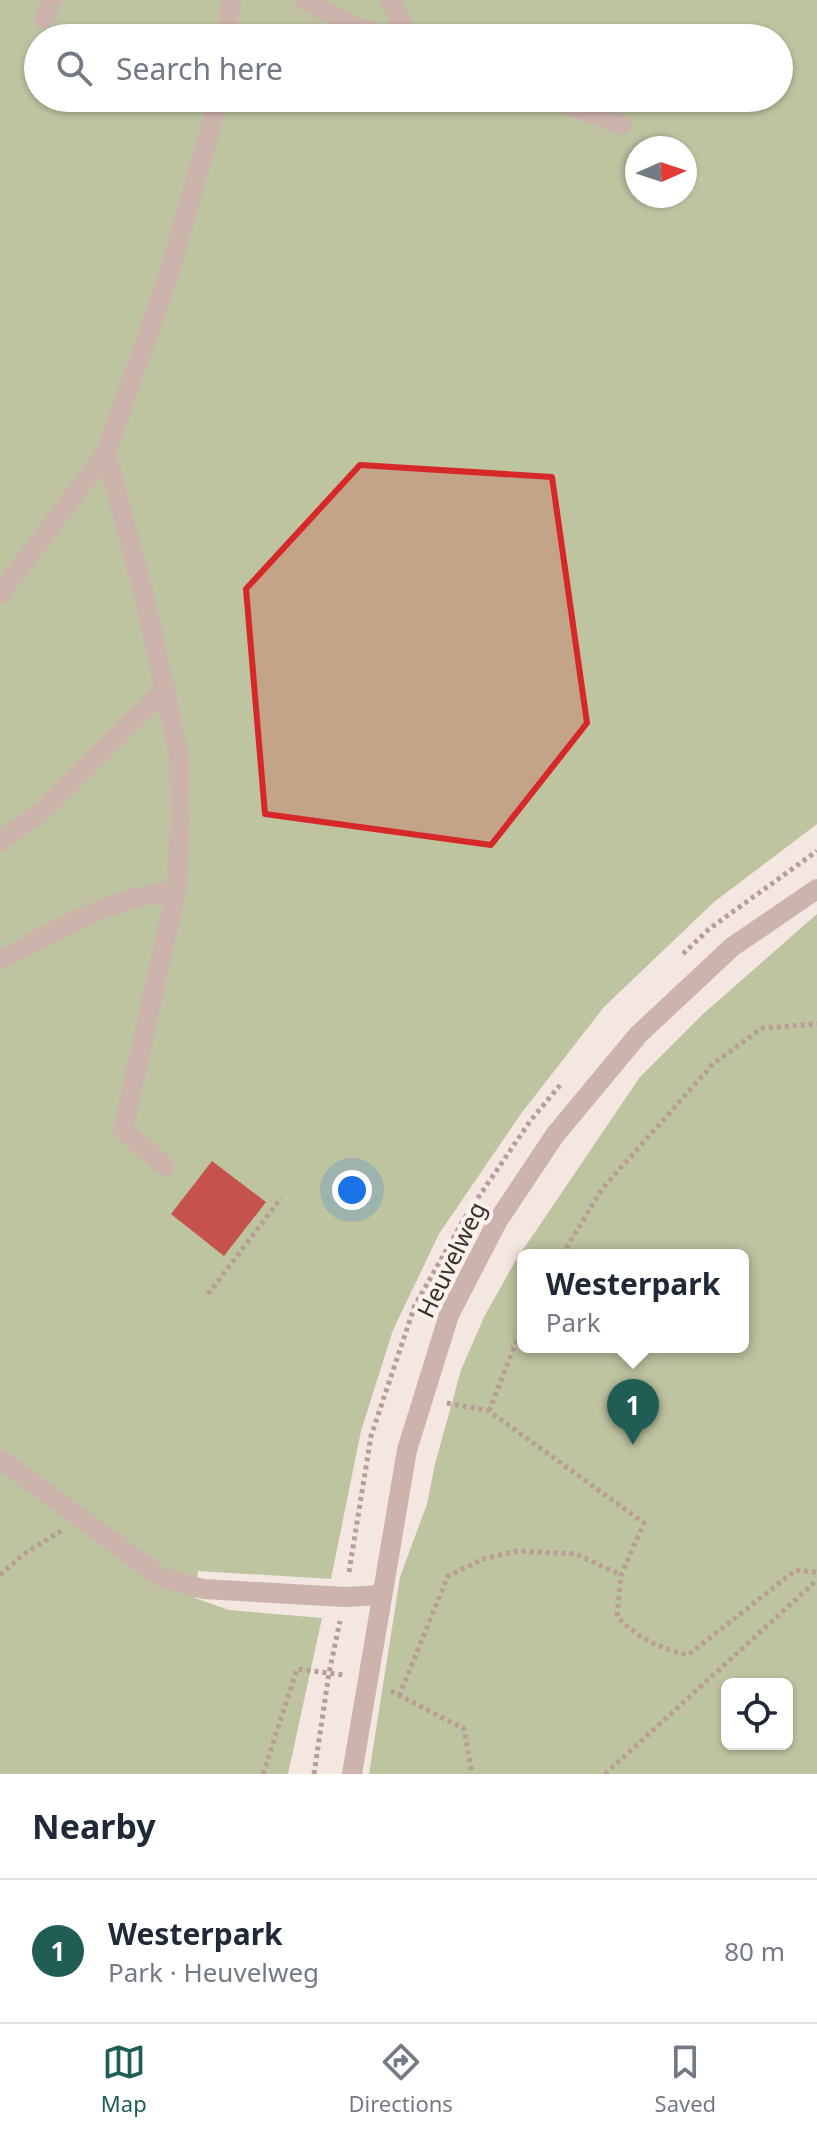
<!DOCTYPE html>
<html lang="en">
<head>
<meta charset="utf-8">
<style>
  :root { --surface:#fff; --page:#f2f2f3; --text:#1f2937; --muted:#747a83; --line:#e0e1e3; --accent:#205d54 }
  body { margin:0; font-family:"Noto Sans",sans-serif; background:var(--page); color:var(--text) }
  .controls { position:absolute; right:24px; bottom:24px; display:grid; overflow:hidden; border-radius:12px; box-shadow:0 2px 6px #0004 }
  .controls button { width:72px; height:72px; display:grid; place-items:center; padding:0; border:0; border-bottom:2px solid var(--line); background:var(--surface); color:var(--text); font:40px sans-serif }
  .compass { position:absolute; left:625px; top:136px; width:72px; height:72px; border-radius:50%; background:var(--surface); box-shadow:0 2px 6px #0004; rotate:87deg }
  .you { position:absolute; left:352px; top:1190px; width:28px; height:28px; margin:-20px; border:6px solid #fff; border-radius:50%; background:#1a73e8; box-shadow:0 0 0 12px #1a73e833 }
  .badge { display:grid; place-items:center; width:52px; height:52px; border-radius:50%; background:var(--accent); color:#fff; font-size:26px; font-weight:700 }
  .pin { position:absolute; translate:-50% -66px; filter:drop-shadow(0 2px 4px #0008) }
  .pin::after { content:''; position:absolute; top:42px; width:28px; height:24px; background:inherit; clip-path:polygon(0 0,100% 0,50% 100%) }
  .popup { position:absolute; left:517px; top:1249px; width:232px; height:104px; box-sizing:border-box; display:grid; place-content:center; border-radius:12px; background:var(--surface); filter:drop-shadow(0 2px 6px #0005); font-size:26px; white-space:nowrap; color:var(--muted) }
  .popup b { font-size:30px; color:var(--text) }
  .popup::after { content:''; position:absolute; left:50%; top:100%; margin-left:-16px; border:16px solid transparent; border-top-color:var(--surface) }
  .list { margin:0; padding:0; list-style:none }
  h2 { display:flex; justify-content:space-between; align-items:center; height:104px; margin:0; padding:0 32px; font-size:34px }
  h2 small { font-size:26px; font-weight:400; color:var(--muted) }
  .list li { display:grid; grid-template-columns:52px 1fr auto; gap:24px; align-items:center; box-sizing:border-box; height:144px; padding:0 32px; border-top:2px solid var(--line) }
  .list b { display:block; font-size:30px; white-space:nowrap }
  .list p { margin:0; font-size:26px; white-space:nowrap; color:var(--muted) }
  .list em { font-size:26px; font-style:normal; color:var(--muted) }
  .icon { flex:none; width:44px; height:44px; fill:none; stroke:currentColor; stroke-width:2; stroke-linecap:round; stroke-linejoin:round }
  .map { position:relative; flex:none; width:817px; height:1774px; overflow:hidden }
  .search { position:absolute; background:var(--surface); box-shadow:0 2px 6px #0004; left:24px; right:24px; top:24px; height:88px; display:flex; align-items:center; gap:20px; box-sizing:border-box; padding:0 28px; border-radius:44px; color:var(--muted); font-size:30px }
  .sheet { height:248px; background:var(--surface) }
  nav { display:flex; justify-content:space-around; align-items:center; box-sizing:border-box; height:112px; border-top:2px solid var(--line); background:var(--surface); font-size:22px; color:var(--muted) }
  nav a { display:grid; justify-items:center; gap:4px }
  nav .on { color:var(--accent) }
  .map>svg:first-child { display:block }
  .green { fill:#bec3a0; fill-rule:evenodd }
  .building { fill:#c6524c }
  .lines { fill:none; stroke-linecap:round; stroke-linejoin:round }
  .path { stroke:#b89e96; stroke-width:5; stroke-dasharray:4 4; stroke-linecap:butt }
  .minor { stroke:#ccb4ac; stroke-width:20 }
  .marked { fill:#d62828; fill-opacity:0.2; stroke:#d62828; stroke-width:6; stroke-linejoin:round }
  .labels { text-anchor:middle; stroke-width:8; stroke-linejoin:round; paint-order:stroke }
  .street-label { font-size:24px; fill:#3a2d2b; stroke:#fbf2ee }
</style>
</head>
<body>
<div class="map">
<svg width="817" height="1774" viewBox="0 0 817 1774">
  <rect width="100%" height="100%" fill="#f4e7e1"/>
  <path class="green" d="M0,0H817V824L714,902L604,1007L520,1115L439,1234L393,1330L361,1431L331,1579L198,1571L195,1598L229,1610L322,1618L288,1774H0ZM38,38H779V98H38ZM637,148H685V196H637Z
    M817,914V1774H369L400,1577L427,1504L435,1464L461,1370L484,1317L516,1260L640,1077L703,1014ZM743,1255V1347H523V1255ZM727,1684H787V1744H727Z"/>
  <path class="building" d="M212,1161L266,1202L224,1256L171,1214Z"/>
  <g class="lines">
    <path class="path" d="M683,954L709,929L817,851
      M562,1255L602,1189L713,1064L762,1028L817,1024
      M208,1294L281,1198
      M447,1403L489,1411L644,1523L621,1575L617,1616C637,1638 659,1648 688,1655L796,1570L817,1572
      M489,1411L523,1325
      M349,1572L371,1436L415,1305L467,1214L531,1120L561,1084
      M0,1575L24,1554L61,1531
      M391,1691L464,1729L472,1774
      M399,1696L448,1576L483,1559L517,1551L576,1554L621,1575
      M263,1774L297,1669L345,1675
      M314,1774L329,1673L340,1621
      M605,1774L817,1580"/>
    <path class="minor" d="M304,0L352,25L389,38
      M390,0L409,38
      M44,19L53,0
      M226,38L231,0
      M550,98L622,125
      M0,594L106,453
      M0,841L41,812L166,688
      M0,960C55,931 113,896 176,891
      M165,1166L123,1130L176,891L180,823L179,756L144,595L106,453L167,280L219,98
      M0,1459L161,1577L203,1589L345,1597L381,1595
      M352,1774L407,1450L449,1315L497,1222L555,1135L638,1035L732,947L817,889"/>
  </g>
  <path class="marked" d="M360,465L552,477L587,723L491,845L265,814L246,589Z"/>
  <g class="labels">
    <g class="street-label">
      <text transform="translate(452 1260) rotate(-64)" y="8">Heuvelweg</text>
    </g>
  </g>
</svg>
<div class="controls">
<button><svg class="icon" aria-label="locate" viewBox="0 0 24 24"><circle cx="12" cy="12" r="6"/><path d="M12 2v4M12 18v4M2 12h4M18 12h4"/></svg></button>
</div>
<svg class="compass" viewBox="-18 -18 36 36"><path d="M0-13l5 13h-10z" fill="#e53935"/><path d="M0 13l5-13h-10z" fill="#747a83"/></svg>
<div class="you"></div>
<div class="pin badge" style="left:633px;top:1445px">1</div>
<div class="popup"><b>Westerpark</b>Park</div>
<div class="search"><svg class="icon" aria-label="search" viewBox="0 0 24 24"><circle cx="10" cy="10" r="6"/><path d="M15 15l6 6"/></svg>Search here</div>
</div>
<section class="sheet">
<h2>Nearby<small></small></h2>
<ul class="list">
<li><span class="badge">1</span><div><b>Westerpark</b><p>Park · Heuvelweg</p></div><em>80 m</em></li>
</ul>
</section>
<nav>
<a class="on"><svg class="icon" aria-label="map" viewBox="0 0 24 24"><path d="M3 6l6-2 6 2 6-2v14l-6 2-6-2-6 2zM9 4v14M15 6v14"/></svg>Map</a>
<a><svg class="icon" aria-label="directions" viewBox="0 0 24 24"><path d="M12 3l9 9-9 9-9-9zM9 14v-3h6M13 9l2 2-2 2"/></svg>Directions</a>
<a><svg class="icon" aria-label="saved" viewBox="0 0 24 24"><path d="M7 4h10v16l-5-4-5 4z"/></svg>Saved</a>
</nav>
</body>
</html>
